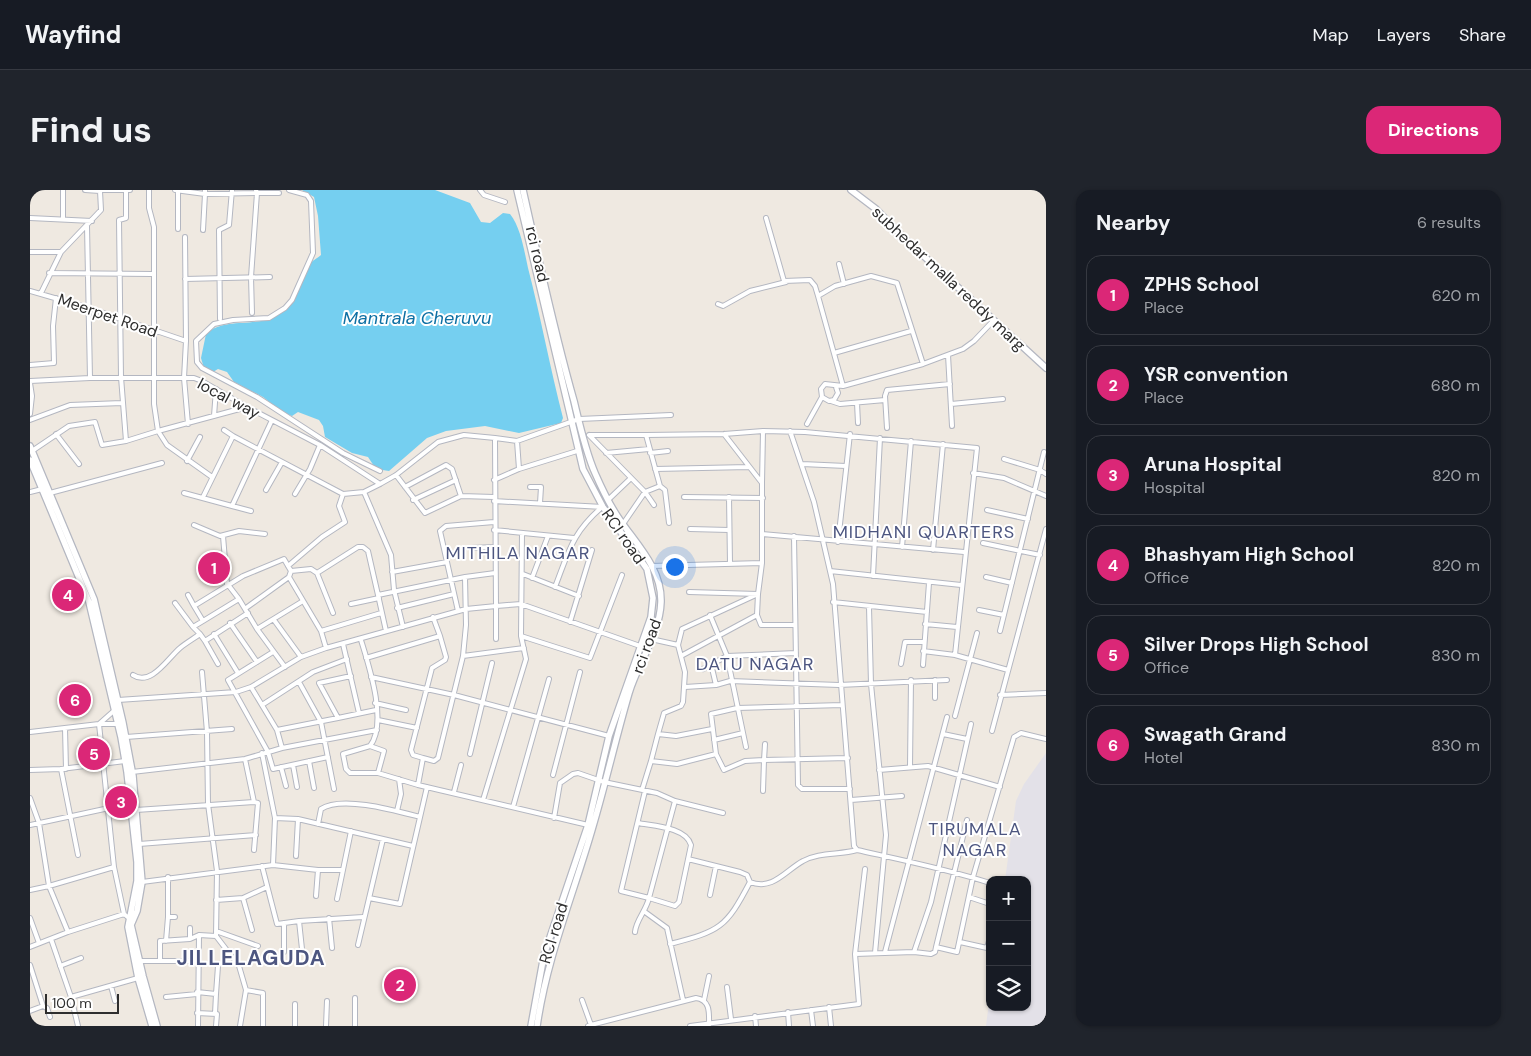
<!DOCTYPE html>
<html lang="en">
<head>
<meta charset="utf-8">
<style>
  :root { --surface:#171b24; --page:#20242c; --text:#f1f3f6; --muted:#9ea1a6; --line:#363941; --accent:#db2777 }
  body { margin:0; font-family:"DM Sans",sans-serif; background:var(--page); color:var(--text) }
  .controls { position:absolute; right:15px; bottom:15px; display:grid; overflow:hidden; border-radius:10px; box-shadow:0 1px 4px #0004 }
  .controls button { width:45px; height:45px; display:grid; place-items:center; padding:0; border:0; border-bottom:1px solid var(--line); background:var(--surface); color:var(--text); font:25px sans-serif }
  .scale { position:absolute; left:15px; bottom:12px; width:74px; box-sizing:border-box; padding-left:5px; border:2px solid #2e2e2e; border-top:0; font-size:14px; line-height:18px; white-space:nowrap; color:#2e2e2e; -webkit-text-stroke:4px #fff; paint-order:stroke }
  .you { position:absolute; left:644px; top:376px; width:18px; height:18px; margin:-12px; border:4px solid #fff; border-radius:50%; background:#1a73e8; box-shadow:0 0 0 8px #1a73e833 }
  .badge { display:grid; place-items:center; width:32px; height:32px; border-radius:50%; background:var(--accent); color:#fff; font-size:16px; font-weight:700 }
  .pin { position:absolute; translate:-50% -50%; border:2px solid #fff; box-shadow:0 1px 5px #0006 }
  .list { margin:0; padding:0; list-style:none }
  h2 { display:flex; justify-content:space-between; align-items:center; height:65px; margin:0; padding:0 20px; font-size:21px }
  h2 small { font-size:16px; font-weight:400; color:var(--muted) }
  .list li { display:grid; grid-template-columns:32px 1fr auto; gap:15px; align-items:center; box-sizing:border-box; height:80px; margin:0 10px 10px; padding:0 10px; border:1px solid var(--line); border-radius:15px }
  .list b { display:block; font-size:19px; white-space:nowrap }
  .list p { margin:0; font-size:16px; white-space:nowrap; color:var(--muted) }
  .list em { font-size:16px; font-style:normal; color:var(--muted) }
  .icon { flex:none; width:28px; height:28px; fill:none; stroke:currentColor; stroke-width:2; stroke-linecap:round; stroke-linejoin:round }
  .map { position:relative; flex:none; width:1016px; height:836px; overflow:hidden; border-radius:15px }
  header { display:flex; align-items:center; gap:30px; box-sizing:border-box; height:70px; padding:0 25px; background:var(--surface); border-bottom:1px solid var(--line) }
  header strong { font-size:24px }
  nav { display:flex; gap:28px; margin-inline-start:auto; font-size:18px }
  .intro { display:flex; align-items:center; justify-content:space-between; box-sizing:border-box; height:120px; padding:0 30px }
  h1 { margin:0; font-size:35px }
  .button { padding:12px 22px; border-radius:15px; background:var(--accent); color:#fff; font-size:18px; font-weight:700 }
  main { display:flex; gap:30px; padding:0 30px }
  aside { flex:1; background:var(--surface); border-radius:15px; box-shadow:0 1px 4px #0004 }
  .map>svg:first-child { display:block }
  .industrial { fill:#e3e1e8 }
  .water { fill:#75cff0 }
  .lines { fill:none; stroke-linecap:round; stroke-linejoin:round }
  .street-casing { stroke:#b4b7c1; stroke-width:6 }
  .secondary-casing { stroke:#b4b7c1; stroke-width:8 }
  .street { stroke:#fff; stroke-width:4 }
  .secondary { stroke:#fff; stroke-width:5.5 }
  .labels { text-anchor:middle; stroke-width:4; stroke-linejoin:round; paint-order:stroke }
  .street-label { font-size:16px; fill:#2e2e2e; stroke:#fff }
  .water-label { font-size:18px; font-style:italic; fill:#0d6fa3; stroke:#fff }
  .neighbourhood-label { font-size:18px; letter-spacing:1px; fill:#4d5680; stroke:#fff }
  .district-label { font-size:21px; font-weight:bold; letter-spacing:1px; fill:#4d5680; stroke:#fff }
</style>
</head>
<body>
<header>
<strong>Wayfind</strong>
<nav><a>Map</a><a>Layers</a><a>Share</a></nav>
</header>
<div class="intro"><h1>Find us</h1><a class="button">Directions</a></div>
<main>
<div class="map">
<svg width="1016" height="836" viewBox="0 0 1016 836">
  <rect width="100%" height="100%" fill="#efe9e1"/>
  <path class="industrial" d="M1016,563V836H956L960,805V817H997V690H975L986,611L994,594Z"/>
  <path class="water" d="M272,0H405L440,13L451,32L460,33L473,23L480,24C491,38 494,60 498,78C511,128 520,178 533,228L531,233L489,243L455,236L416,241L397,248L359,281L346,279L338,267L322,263L295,247L293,236L289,230L268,222L262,226L252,222L233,207L204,192L197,182L188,179L183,182L174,178L171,168L176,144C194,127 224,138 246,126C266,115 270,94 279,75C282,70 287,69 291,65L288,26L284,7Z"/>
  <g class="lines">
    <defs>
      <path id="street" d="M70,0H100
        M96,0V28L89,30L91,187L96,251
        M119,0V18L124,37V214L128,241L137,255L182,287
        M145,0L175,4L173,40
        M148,0V39
        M175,0V4L227,3L221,87L222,123
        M226,0L227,3H249
        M259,0L277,5L281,11L283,63L262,110L255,118L239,128L203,130L184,134L166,151L167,172L172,178L227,207L313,263L350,281
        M450,0L454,5L475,12
        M0,28L62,31
        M736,28L754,91L780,90L785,96L788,106
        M33,29V0
        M57,36L60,188
        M155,47L156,151L154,188L158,234
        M0,62H31L11,103
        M31,62L71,20L70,1L55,0
        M809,74L814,94
        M19,83L122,84
        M155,89L240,87
        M0,101L59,118L156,151
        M688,114L693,116L720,101L756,92
        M190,129L189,40L199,35L202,0
        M804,163L881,141
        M918,165L922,236
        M0,175L24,173L23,136L26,108
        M0,191L60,188H164L172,191L217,217L290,255L350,294
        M0,193L2,206L0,224
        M813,196L788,106L805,96L841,86L867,93L893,174
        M806,197L808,203L804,210L799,211L792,207L791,199L795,194L813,196L893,174L933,159L944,151L963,131
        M801,211L810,214L855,210
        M827,213L828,233
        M921,214L973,209
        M184,226L186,199
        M0,230L40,215L92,213
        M777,234L792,207
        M857,238L855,206L857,200L920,194
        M194,240L203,246
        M760,241L784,312L803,394L824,656L827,660C872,670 917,679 960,693
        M26,244L49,274
        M559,245L615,302L624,315
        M559,245H616
        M487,251L489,279
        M2,261L39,236L65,232L72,255L96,251L128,241L217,217
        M576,263L619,259
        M620,263L638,261
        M974,269L1010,280L1016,284
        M157,271L170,247
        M772,274L816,276
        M625,279L719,277
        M943,283L974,288L1016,306
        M366,285L395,323L431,306L464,307
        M464,290L489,279L547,261
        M732,293L733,241
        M630,296L635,300L639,333
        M375,297L416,275L422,279L431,306
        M500,297H511L510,313
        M236,300L252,272
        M0,302L12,299
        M334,302L361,365L364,400L373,437
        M20,303L132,273
        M154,303L202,316L242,230
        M265,304L280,279L290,255
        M173,307L203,246L313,304L334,302L350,294L366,285L408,252L434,245L465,248
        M654,307L733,308
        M699,307L700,373
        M383,310L426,290
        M578,310L601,288
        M464,311L573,317
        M202,316L221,321
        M957,320L998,329
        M593,334L615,302L630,296L616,245L694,244L733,241L775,242L947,258L925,465
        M164,335L190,346L209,341L235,344
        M660,339L699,340
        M464,340L544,348
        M732,344L934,362
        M193,346L197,394
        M764,346L768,595L772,599H820
        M808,352L820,244
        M953,353L1010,365
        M872,357L881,251
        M441,358L465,357
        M903,360L913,254
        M258,376L292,347L315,332L309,316L313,304
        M621,376L732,373
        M261,381L281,379L287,383
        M800,381L931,395
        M362,382L417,372
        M493,384L549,406
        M843,386L850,248
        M956,387L982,393
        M502,388L518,346
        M525,397C539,361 542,343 572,317
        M659,402L728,404L727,425L731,435H765
        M158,405L164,416
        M209,409L227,439L255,477
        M803,412L897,422
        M145,413L163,437
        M321,414L349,408
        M839,417L841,494L856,645L845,763
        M216,418L259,387
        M367,418L424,404
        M949,420L974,425
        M428,421L410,341L416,336L464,332
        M303,423L287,383L328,357H333L338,361L348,405
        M244,430L271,467
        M173,431L209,409L199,396
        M540,432L562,360
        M200,433L227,472
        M895,434L927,437
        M227,439L273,411
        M291,441L351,423
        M356,441L348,405L435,387
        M970,441L1014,262
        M170,444L175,451L218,423
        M184,444L208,483
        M491,446L560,468L592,385
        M466,449V416L491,414L610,456
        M621,449L648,455
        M331,450C339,476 358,533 340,556
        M175,451L188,474
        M313,454L329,523
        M893,461L925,465L978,480
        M243,462L198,490L238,562L243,579L298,567
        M433,466L494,458
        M651,466L727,425
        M336,468L410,446L403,427
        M681,474L686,495
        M871,474L875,452H894
        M893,475L899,393
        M673,479L697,466L680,425
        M172,482L177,542L178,614L187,681L186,746L209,776L216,800L210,836
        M103,485C121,497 138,468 150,458C156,453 163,449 170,444L163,437L173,431L164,416L213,386L254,369L261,381L259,387L291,441L296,458
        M321,486L289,493L308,528L346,520
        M341,487L424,505L579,546
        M905,490V508
        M269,492L291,532L304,599
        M221,497L247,540L252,558
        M655,497L686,495L700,491L809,495L917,490
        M970,505L1016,503
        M88,510L206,502L221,497L271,467L296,458L436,419L466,416L465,248L487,251L549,229L641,225
        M345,513L376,520
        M232,515L283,482L317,469
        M925,526L947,443
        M348,530L387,538
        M69,534L84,677L94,724L100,729
        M69,534L86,519
        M35,538L36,579
        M247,540L308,528
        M962,541L1016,339
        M0,542L69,534H90
        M628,544L634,523L651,516L653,512L655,482L648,455L652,439L728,404L732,373V293L694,244
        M913,544L937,549
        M96,547L202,539
        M684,550L713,543
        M735,554L734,570L715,571L694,580L686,564L681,524L707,518L812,515
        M716,557L697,466L766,463
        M232,563L245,628L243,675
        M440,564L462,473
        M393,568L404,571L408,568L433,466L436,435L435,387L465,383
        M215,569L224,612L228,613L224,660
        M279,571L284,598
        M621,571L628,544L646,546L682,539
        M263,575L267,597
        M251,577L256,596
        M880,577L881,490
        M31,579L48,665
        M0,580L31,579L95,571
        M849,580L898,576L970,597
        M102,582L215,569L252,558L347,540
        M348,583L354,561L340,556L313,564L316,579L320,583H348L388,595L558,635
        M523,585L550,482
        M388,595L393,568L383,565L381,560L402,478L415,470L416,467L410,446
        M612,600L621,571L647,574L686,564
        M733,601L734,570L818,568
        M424,602L431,575
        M0,608L9,633L19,696L38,742L0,757
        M453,610L496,469L491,446L492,343
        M821,610L872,606
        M645,611L693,623
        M483,617L519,489
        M106,620L224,612
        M367,621L371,604L369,589
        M245,628L268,629L383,656
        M524,628L530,593L543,584L548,583L574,592L627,603L645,611L619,708L645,716L649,712L661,655C656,637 623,636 608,633
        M288,634L291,619C312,605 367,621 390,627
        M0,635L79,618
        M109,654L226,645
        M266,666L268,629
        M232,676L247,734L269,731
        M138,687V727H145
        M112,692L243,675L288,680H312
        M720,692C743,701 756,680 773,671C789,662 810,665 827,660
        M0,700L19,696L84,677
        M680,705L686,676
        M286,706L288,680
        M939,707L960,714
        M213,708L222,740
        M339,708L370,714L397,597
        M307,709L321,641
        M186,710L213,708L237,697
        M615,722L637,738L653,810
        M0,728L9,753
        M299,728L302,758
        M186,741L228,756
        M38,742L94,724
        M605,742C606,730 616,721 619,708L591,701L615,601
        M21,749L41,807L48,836
        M160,749V738
        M136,751L138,727
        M930,752L957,758L960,747
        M640,754C690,741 696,738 720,692L717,685L710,682L658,669
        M328,755L353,649
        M906,757L937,630
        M272,759L269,731L333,727
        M254,762V733
        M855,762L917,527
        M884,762L901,712L941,534
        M825,764L884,762L901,764L905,762L906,757L927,762L943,687L984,547L991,543L1016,549
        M109,771H130V751L160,749L169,745
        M130,771H168
        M0,775L13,816L0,821
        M30,776L51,768
        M81,796L85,811
        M697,797L701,829
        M216,800L233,803V836
        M167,802L186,804L188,776
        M41,807L108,788
        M136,807L167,804
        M325,808V836
        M552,810L561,835L558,836
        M674,810L679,786
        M13,816L17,818L20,827
        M799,817L801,836
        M781,820L783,836
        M758,822L759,836
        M167,823L187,824L186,836
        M185,824L186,804
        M725,826L726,836
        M561,835L666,808C681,810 679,824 679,836
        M168,836L169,745L186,746
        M265,836V814
        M296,836L297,811
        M660,836L829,814L825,764L835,679"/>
      <path id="secondary" d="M487,0L553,279L573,317L617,379L623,408L621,427L579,546L558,635L514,765L501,836
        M493,0C509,71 524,141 544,211C550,236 555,260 565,283C572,299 580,316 590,330C607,355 632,379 631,412C630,444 608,473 599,503C586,547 576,592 563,636C544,703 517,766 507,836
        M821,0L846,19L873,47L1016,178
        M0,256L64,409L93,533L103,586L112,692L107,721L101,735L113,786L127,836
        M0,270L59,412L91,547L97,582L107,672V691L98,737L108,788L122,836"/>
    </defs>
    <use href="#street" class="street-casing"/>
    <use href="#secondary" class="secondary-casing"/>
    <use href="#street" class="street"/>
    <use href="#secondary" class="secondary"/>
  </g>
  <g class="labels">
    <g class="street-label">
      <text transform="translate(508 64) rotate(77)" y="6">rci road</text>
      <text transform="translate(919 88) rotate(43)" y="6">subhedar malla reddy marg</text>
      <text transform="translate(78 125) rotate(19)" y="6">Meerpet Road</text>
      <text transform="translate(199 208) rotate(28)" y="6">local way</text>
      <text transform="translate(594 346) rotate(55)" y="6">RCI road</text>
      <text transform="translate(616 456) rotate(-70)" y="6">rci road</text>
      <text transform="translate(523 743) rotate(-73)" y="6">RCI road</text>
    </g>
    <g class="water-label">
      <text x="387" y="134">Mantrala Cheruvu</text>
    </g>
    <g class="neighbourhood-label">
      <text x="894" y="348">MIDHANI QUARTERS</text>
      <text x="488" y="369">MITHILA NAGAR</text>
      <text x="725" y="480">DATU NAGAR</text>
      <text x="945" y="645">TIRUMALA<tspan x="945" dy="21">NAGAR</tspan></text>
    </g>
    <g class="district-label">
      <text x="221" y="775">JILLELAGUDA</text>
    </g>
  </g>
</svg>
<div class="controls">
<button>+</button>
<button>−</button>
<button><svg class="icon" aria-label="layers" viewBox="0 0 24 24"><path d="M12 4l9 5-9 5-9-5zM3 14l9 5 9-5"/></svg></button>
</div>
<div class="scale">100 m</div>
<div class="you"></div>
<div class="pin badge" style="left:184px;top:378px">1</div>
<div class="pin badge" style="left:370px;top:795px">2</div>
<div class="pin badge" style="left:91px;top:612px">3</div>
<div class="pin badge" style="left:38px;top:405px">4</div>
<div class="pin badge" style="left:64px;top:564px">5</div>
<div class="pin badge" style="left:45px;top:510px">6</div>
</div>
<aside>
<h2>Nearby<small>6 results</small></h2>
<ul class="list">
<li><span class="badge">1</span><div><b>ZPHS School</b><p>Place</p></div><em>620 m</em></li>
<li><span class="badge">2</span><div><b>YSR convention</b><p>Place</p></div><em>680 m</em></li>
<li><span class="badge">3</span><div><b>Aruna Hospital</b><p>Hospital</p></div><em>820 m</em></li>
<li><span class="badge">4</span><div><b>Bhashyam High School</b><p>Office</p></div><em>820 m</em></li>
<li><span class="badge">5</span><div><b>Silver Drops High School</b><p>Office</p></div><em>830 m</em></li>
<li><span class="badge">6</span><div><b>Swagath Grand</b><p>Hotel</p></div><em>830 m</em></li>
</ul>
</aside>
</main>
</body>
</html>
